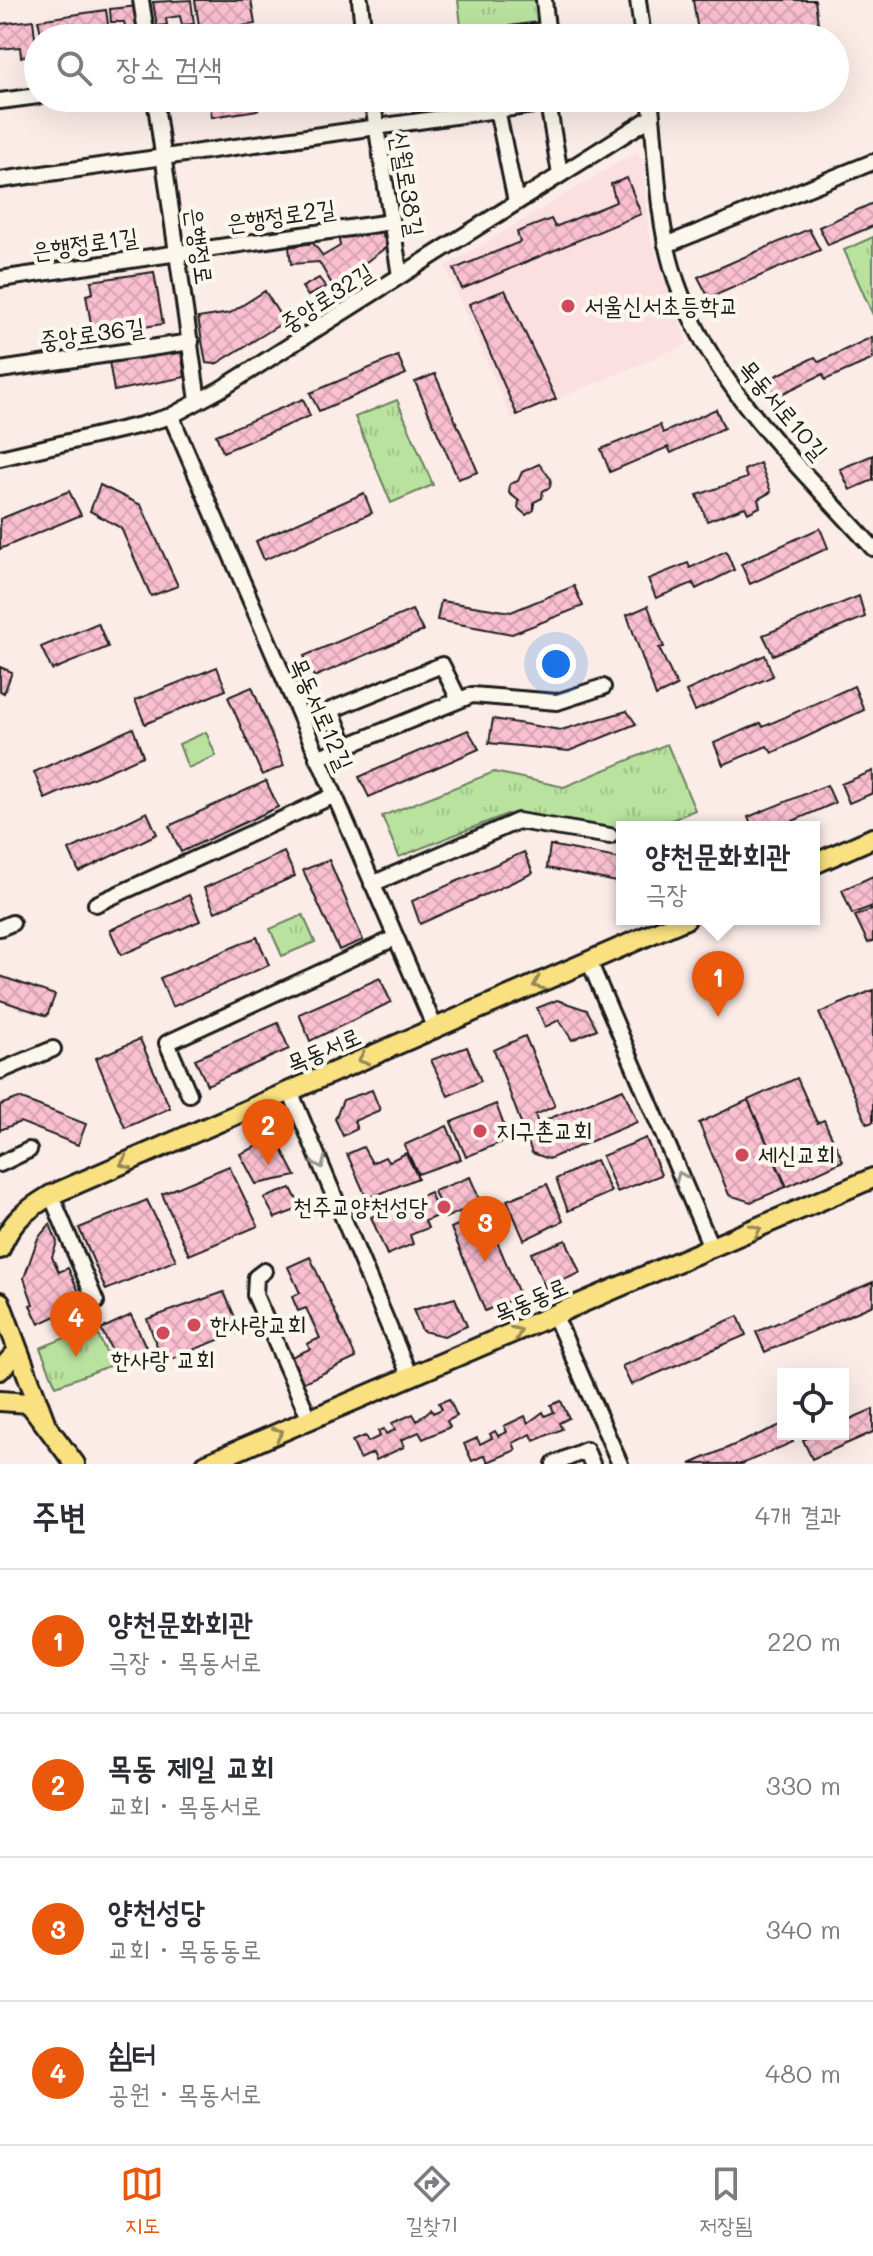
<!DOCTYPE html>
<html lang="ko">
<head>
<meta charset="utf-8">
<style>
  :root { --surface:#fff; --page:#f7f7f7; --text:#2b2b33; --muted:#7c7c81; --line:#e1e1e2; --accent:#ea580c }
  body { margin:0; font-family:Mali,"Poor Story",sans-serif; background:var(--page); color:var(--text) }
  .controls { position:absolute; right:24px; bottom:24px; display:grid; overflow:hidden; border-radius:0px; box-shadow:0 8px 32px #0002 }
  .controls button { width:72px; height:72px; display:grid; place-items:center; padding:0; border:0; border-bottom:2px solid var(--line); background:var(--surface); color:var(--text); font:40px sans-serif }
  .you { position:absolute; left:556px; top:664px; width:28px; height:28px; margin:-20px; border:6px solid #fff; border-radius:50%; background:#1a73e8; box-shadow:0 0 0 12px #1a73e833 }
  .badge { display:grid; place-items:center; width:52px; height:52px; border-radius:50%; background:var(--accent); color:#fff; font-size:26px; font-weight:700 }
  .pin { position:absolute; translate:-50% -66px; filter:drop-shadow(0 2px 4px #0008) }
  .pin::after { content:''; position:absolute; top:42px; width:28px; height:24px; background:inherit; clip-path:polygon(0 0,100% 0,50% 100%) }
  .popup { position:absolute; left:616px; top:821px; width:204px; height:104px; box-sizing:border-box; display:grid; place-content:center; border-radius:0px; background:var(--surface); filter:drop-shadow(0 2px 6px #0005); font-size:26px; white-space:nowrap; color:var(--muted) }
  .popup b { font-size:30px; color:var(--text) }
  .popup::after { content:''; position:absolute; left:50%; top:100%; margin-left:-16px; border:16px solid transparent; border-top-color:var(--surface) }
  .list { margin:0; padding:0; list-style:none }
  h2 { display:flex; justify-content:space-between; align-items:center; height:104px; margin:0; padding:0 32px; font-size:34px }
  h2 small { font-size:26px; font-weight:400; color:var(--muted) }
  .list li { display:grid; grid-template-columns:52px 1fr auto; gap:24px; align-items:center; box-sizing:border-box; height:144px; padding:0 32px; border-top:2px solid var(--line) }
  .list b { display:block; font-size:30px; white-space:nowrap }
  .list p { margin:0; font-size:26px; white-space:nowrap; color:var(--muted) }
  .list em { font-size:26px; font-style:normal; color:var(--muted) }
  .icon { flex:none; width:44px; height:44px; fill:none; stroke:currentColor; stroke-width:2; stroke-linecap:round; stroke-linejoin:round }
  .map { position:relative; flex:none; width:873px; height:1464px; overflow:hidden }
  .search { position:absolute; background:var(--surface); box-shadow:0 8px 32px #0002; left:24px; right:24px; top:24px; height:88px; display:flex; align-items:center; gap:20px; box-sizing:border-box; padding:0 28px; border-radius:44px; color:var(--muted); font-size:30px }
  .sheet { height:680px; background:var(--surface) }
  nav { display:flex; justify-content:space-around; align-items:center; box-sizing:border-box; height:112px; border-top:2px solid var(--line); background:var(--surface); font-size:22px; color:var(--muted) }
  nav a { display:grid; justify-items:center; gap:4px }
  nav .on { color:var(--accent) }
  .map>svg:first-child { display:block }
  .built { fill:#fbdfe1 }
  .grass { fill:url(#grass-tufts); stroke:#6a7f5e; stroke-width:2 }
  .building { fill:url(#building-cross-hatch); stroke:#1c1c1c; stroke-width:2 }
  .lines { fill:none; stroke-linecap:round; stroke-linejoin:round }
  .minor-casing { stroke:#1c1c1c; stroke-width:20 }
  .major-casing { stroke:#1c1c1c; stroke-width:24 }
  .minor { stroke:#fbf7ec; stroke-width:14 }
  .major { stroke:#f9e181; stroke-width:18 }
  .oneway { stroke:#968854 }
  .oneway2 { stroke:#97948e }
  .poi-dot { fill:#d1495b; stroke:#fbf7ec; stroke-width:3 }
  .labels { text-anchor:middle; stroke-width:8; stroke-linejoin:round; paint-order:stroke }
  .street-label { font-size:24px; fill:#1c1c1c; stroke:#fbf7ec }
  .poi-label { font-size:24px; fill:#1c1c1c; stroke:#fbf7ec; text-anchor:start }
</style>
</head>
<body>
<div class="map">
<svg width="873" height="1464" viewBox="0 0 873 1464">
  <defs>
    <pattern id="grass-tufts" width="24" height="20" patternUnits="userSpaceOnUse" patternTransform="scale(2)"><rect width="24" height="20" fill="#b9e29f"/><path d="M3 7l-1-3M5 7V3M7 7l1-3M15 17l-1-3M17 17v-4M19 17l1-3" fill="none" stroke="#9ec188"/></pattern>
    <pattern id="building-cross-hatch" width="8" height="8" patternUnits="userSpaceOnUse" patternTransform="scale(2)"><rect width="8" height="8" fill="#fac0d2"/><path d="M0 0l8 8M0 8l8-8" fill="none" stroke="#d6a4b4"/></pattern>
  </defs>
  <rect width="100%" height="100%" fill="#fbece7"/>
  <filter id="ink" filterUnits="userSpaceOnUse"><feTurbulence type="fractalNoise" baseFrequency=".0125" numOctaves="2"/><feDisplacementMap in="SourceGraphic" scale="16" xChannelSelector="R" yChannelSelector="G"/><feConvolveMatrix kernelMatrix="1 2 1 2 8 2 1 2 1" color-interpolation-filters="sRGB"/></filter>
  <g filter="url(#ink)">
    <path class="built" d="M636,152L644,162L648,231L687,344L512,419L445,267Z"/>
    <path class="grass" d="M458,0H538L542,26L462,34Z
      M873,237V315L844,250Z
      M397,400L433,485L391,503L355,417Z
      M206,732L216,756L188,768L179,744Z
      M667,744L695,810L656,827H622L619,842L620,831L507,814L399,857L382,816L494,772L564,787Z
      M303,915L315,942L282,956L270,929Z
      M94,1326L112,1365L56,1386L40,1348Z"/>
    <path class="building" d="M191,0L194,24L182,25L180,16L166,18L167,25L157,26L153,2Z
      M195,0H251L255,24L216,30L218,38H201Z
      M693,0H815L820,38H699Z
      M138,6L143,38H124L128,37L124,22H111L110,9Z
      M106,10L109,31L42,38L38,20Z
      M33,20L37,55L21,57L20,47L0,49V24Z
      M209,98H256L258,110L212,117Z
      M627,178L641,214L462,289L454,269L520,242L517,232L551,219L555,227L616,202L611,184Z
      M873,203V226L828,245L819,227Z
      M380,229L388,246L333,286L319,262L291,264L289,247L313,243L323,256L340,246L338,235Z
      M809,229L820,250L709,298L698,277Z
      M154,272L163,324L93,335L86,295L93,293L91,281Z
      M319,278L326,287L308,296L302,287Z
      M505,290L556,399L517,415L469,304Z
      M265,291L284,322L216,364L206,363L198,318L230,313Z
      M872,337L873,359L825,380L823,374L771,399L763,382L815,357L819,362Z
      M181,351L185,377L114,391L109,361Z
      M398,356L406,374L319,411L310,393Z
      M435,374L478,472L458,479L415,382Z
      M303,399L310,416L223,452L216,435Z
      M716,409L724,428L671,453L668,447L610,472L601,449L660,425L663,433Z
      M873,455V480L850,490L840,469Z
      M760,463L771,492L758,499L760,507L748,513L745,507L707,521L697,495L747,478L744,470Z
      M539,464L551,479L550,487L543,491L542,498L534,502V510L526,515L518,508L519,501L509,493L510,484L518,481L522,472Z
      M100,485L141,505L178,586L151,596L121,528L90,511Z
      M69,491L81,515L0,549V519Z
      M364,493L372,513L264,560L256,541Z
      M820,528L828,548L750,584L741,564Z
      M726,551L734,570L696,589L693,583L656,598L648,579L688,563L690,568Z
      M574,586L583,606L512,634L437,620L441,601L511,612Z
      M859,596L865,617L773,655L763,635Z
      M648,606L664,647L659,648L677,686L656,696L627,615Z
      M412,610L423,631L314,677L304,656Z
      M98,623L108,647L52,670L41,647Z
      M765,655L773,676L695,711L686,691Z
      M0,667L12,672L4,693L0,691Z
      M217,667L226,690L145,724L135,700Z
      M854,686L864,710L772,753L767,746L723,765L714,743L761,723L763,727Z
      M252,687L284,766L262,775L228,697Z
      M627,711L636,724L569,751L489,743L493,719L561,730Z
      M133,728L143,756L45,799L34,772Z
      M468,730L479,749L369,797L359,777Z
      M873,771V793L849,803L841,784Z
      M266,781L278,807L181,852L169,826Z
      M827,785L835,803L779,827H752L748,817Z
      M147,812L157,834L79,872L69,850Z
      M550,845L622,859V883L547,868Z
      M284,852L295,876L215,912L204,888Z
      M524,852L533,873L420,924L412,901Z
      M329,860L363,940L339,950L303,870Z
      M873,876V906L852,914L842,890Z
      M189,895L200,921L121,955L110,930Z
      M873,909V941L868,943L855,916Z
      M257,937L269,965L172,1007L160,978Z
      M0,976L55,995L47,1016L0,1000Z
      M380,978L391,1002L310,1041L299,1014Z
      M873,990V1122L867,1124L819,1013Z
      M557,1000L587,1010L597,1029L572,1040L559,1020L545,1027L537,1008Z
      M278,1023L289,1049L207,1085L195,1059Z
      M525,1036L555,1106L535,1115L538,1123L623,1089L637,1122L549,1159L532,1153L494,1050Z
      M140,1039L170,1108L125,1128L96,1058Z
      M467,1047L481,1081L448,1096L431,1060Z
      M797,1078L817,1123L824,1120L843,1161L787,1187L748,1100Z
      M372,1090L380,1110L354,1121L357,1129L343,1136L335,1119L343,1100Z
      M19,1098L86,1124L78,1145L20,1122L0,1130V1105Z
      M748,1100L786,1187L751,1202L729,1195L699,1123Z
      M496,1104L509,1139L466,1157L451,1122Z
      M447,1126L461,1159L418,1174L404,1145Z
      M276,1138L296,1176L256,1184L240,1154Z
      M646,1138L661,1175L617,1192L602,1156Z
      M363,1147L372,1163L385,1157L388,1162L406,1153L418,1178L367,1199L347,1154Z
      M596,1160L611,1192L568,1211L556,1179Z
      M229,1166L258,1226L189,1255L162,1194Z
      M470,1177L520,1296L485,1311L451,1228L475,1217L471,1207L445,1218L434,1191Z
      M547,1184L563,1221L524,1240L507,1200Z
      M291,1188L301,1208L275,1218L264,1198Z
      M430,1192L439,1215L425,1221L428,1228L410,1235L413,1244L387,1255L371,1217Z
      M147,1200L176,1260L106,1290L79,1228Z
      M50,1224L57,1242L52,1257L59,1272L68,1268L84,1303L39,1324L30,1305L33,1304L24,1278L38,1238Z
      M566,1240L580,1273L545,1288L531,1253Z
      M310,1257L356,1358L302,1383L291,1357L310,1349L307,1344L320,1338L306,1308L298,1311L292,1297L300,1293L288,1267Z
      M873,1282V1305L765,1352L756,1332Z
      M224,1292L241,1331L163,1362L147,1319Z
      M455,1298L467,1326L444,1336L422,1331L413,1310Z
      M131,1315L147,1349L118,1363L101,1329Z
      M738,1316L746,1335L631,1385L622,1366Z
      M449,1399L457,1416L447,1421L450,1427L423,1439L419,1432L401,1440L404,1447L376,1460L373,1453L360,1459L352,1441L365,1436L368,1442L380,1436L378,1431L384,1429L386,1434L395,1430L392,1423L413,1414L417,1421L431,1409L433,1413L442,1409L439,1403Z
      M561,1401L569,1418L559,1423L562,1429L534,1441L531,1434L513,1443L516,1450L488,1462L485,1455L472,1461L464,1444L477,1438L480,1444L492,1438L490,1434L495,1431L498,1436L507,1432L504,1426L525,1416L528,1423L543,1412L545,1416L554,1412L551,1405Z
      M873,1409V1432L812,1459L803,1440L816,1434H843V1422Z
      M783,1424V1434H789L793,1442L742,1464H690Z"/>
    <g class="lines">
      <defs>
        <path id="minor" d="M141,0L147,38
          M360,0L364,38
          M544,0L548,38
          M638,0L643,38
          M489,38L547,30
          M155,98L198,401
          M372,98L400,276
          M650,98C657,154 656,212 672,267C704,380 797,463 873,548
          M0,101L38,96
          M548,103L560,174
          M497,109L516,202
          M0,180L583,98
          M666,245L873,162
          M0,279L391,222
          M0,370L191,342
          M171,416L435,1028
          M0,458L141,425L171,416L221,389L652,117
          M346,746L331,710L442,665L459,700
          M317,758L472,695L557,702L603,687
          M372,884L518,821L610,836
          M96,904L333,796
          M0,928L12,923
          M589,961L712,1249
          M0,1071L53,1049
          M290,1091L410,1377
          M189,1094L167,1043L395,938
          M0,1164L29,1150
          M51,1195L96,1302
          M264,1271L256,1277L255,1295L310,1420
          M555,1316L620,1464
          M554,1464L586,1450L592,1464"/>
        <path id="major" d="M814,864L873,838
          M0,1249C11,1221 26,1210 51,1195L686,919
          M0,1302L45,1422
          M0,1370L18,1351
          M0,1401L29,1403L75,1464
          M206,1464L873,1178"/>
      </defs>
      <use href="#minor" class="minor-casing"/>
      <use href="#major" class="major-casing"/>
      <use href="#minor" class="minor"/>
      <use href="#major" class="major"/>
    </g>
    <defs><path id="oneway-chevron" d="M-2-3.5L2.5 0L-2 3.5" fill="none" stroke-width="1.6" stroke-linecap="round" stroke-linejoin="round" transform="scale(2)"/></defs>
    <g class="oneway">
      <use href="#oneway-chevron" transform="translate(538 984) rotate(157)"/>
      <use href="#oneway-chevron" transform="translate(363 1059) rotate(157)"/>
      <use href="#oneway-chevron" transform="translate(125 1163) rotate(157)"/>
      <use href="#oneway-chevron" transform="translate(756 1230) rotate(-24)"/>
      <use href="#oneway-chevron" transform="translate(517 1332) rotate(-23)"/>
      <use href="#oneway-chevron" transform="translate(278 1433) rotate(-23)"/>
    </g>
    <g class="oneway2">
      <use href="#oneway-chevron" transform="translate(320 1163) rotate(67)"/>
      <use href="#oneway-chevron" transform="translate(681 1177) rotate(-113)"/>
    </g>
  </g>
  <g class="poi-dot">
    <circle cx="568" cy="306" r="8"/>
    <circle cx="480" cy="1131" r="8"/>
    <circle cx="742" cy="1155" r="8"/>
    <circle cx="444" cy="1207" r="8"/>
    <circle cx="194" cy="1325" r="8"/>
    <circle cx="163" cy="1333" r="8"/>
  </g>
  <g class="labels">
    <g class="street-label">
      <text transform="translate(407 184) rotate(81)" y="8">신월로38길</text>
      <text transform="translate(281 216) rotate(-8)" y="8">은행정로2길</text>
      <text transform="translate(85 244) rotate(-8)" y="8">은행정로1길</text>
      <text transform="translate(199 246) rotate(82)" y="8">은행정로</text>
      <text transform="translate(327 298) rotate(-33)" y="8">중앙로32길</text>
      <text transform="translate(92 334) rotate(-8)" y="8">중앙로36길</text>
      <text transform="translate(783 410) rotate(50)" y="8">목동서로10길</text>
      <text transform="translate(321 714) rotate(66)" y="8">목동서로12길</text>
      <text transform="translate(324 1050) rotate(-23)" y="8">목동서로</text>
      <text transform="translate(531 1300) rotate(-23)" y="8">목동동로</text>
    </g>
    <g class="poi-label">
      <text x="584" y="314">서울신서초등학교</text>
      <text x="496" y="1139">지구촌교회</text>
      <text x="758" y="1163">세신교회</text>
      <text x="428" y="1215" text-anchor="end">천주교양천성당</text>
      <text x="210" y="1333">한사랑교회</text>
      <text x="163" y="1368" text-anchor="middle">한사랑 교회</text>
    </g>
  </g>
</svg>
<div class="controls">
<button><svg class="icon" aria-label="locate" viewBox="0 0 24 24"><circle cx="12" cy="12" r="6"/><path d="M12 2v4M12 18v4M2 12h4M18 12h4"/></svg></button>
</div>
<div class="you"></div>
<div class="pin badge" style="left:718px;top:1017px">1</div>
<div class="popup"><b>양천문화회관</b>극장</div>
<div class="pin badge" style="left:268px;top:1165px">2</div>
<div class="pin badge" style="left:485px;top:1262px">3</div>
<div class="pin badge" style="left:76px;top:1357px">4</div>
<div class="search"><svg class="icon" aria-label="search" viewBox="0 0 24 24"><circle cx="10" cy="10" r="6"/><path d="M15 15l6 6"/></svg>장소 검색</div>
</div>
<section class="sheet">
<h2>주변<small>4개 결과</small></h2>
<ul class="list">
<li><span class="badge">1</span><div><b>양천문화회관</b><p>극장 · 목동서로</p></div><em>220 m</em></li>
<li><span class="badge">2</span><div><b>목동 제일 교회</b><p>교회 · 목동서로</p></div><em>330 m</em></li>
<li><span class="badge">3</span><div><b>양천성당</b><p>교회 · 목동동로</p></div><em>340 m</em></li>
<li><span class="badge">4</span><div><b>쉼터</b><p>공원 · 목동서로</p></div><em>480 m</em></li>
</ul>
</section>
<nav>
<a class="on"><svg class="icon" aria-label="map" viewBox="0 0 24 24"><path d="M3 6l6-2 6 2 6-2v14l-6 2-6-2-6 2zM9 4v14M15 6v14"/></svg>지도</a>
<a><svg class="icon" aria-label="directions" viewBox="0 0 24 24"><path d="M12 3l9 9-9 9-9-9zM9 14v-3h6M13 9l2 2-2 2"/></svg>길찾기</a>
<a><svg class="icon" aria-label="saved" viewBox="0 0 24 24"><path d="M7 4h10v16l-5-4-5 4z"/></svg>저장됨</a>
</nav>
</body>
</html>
